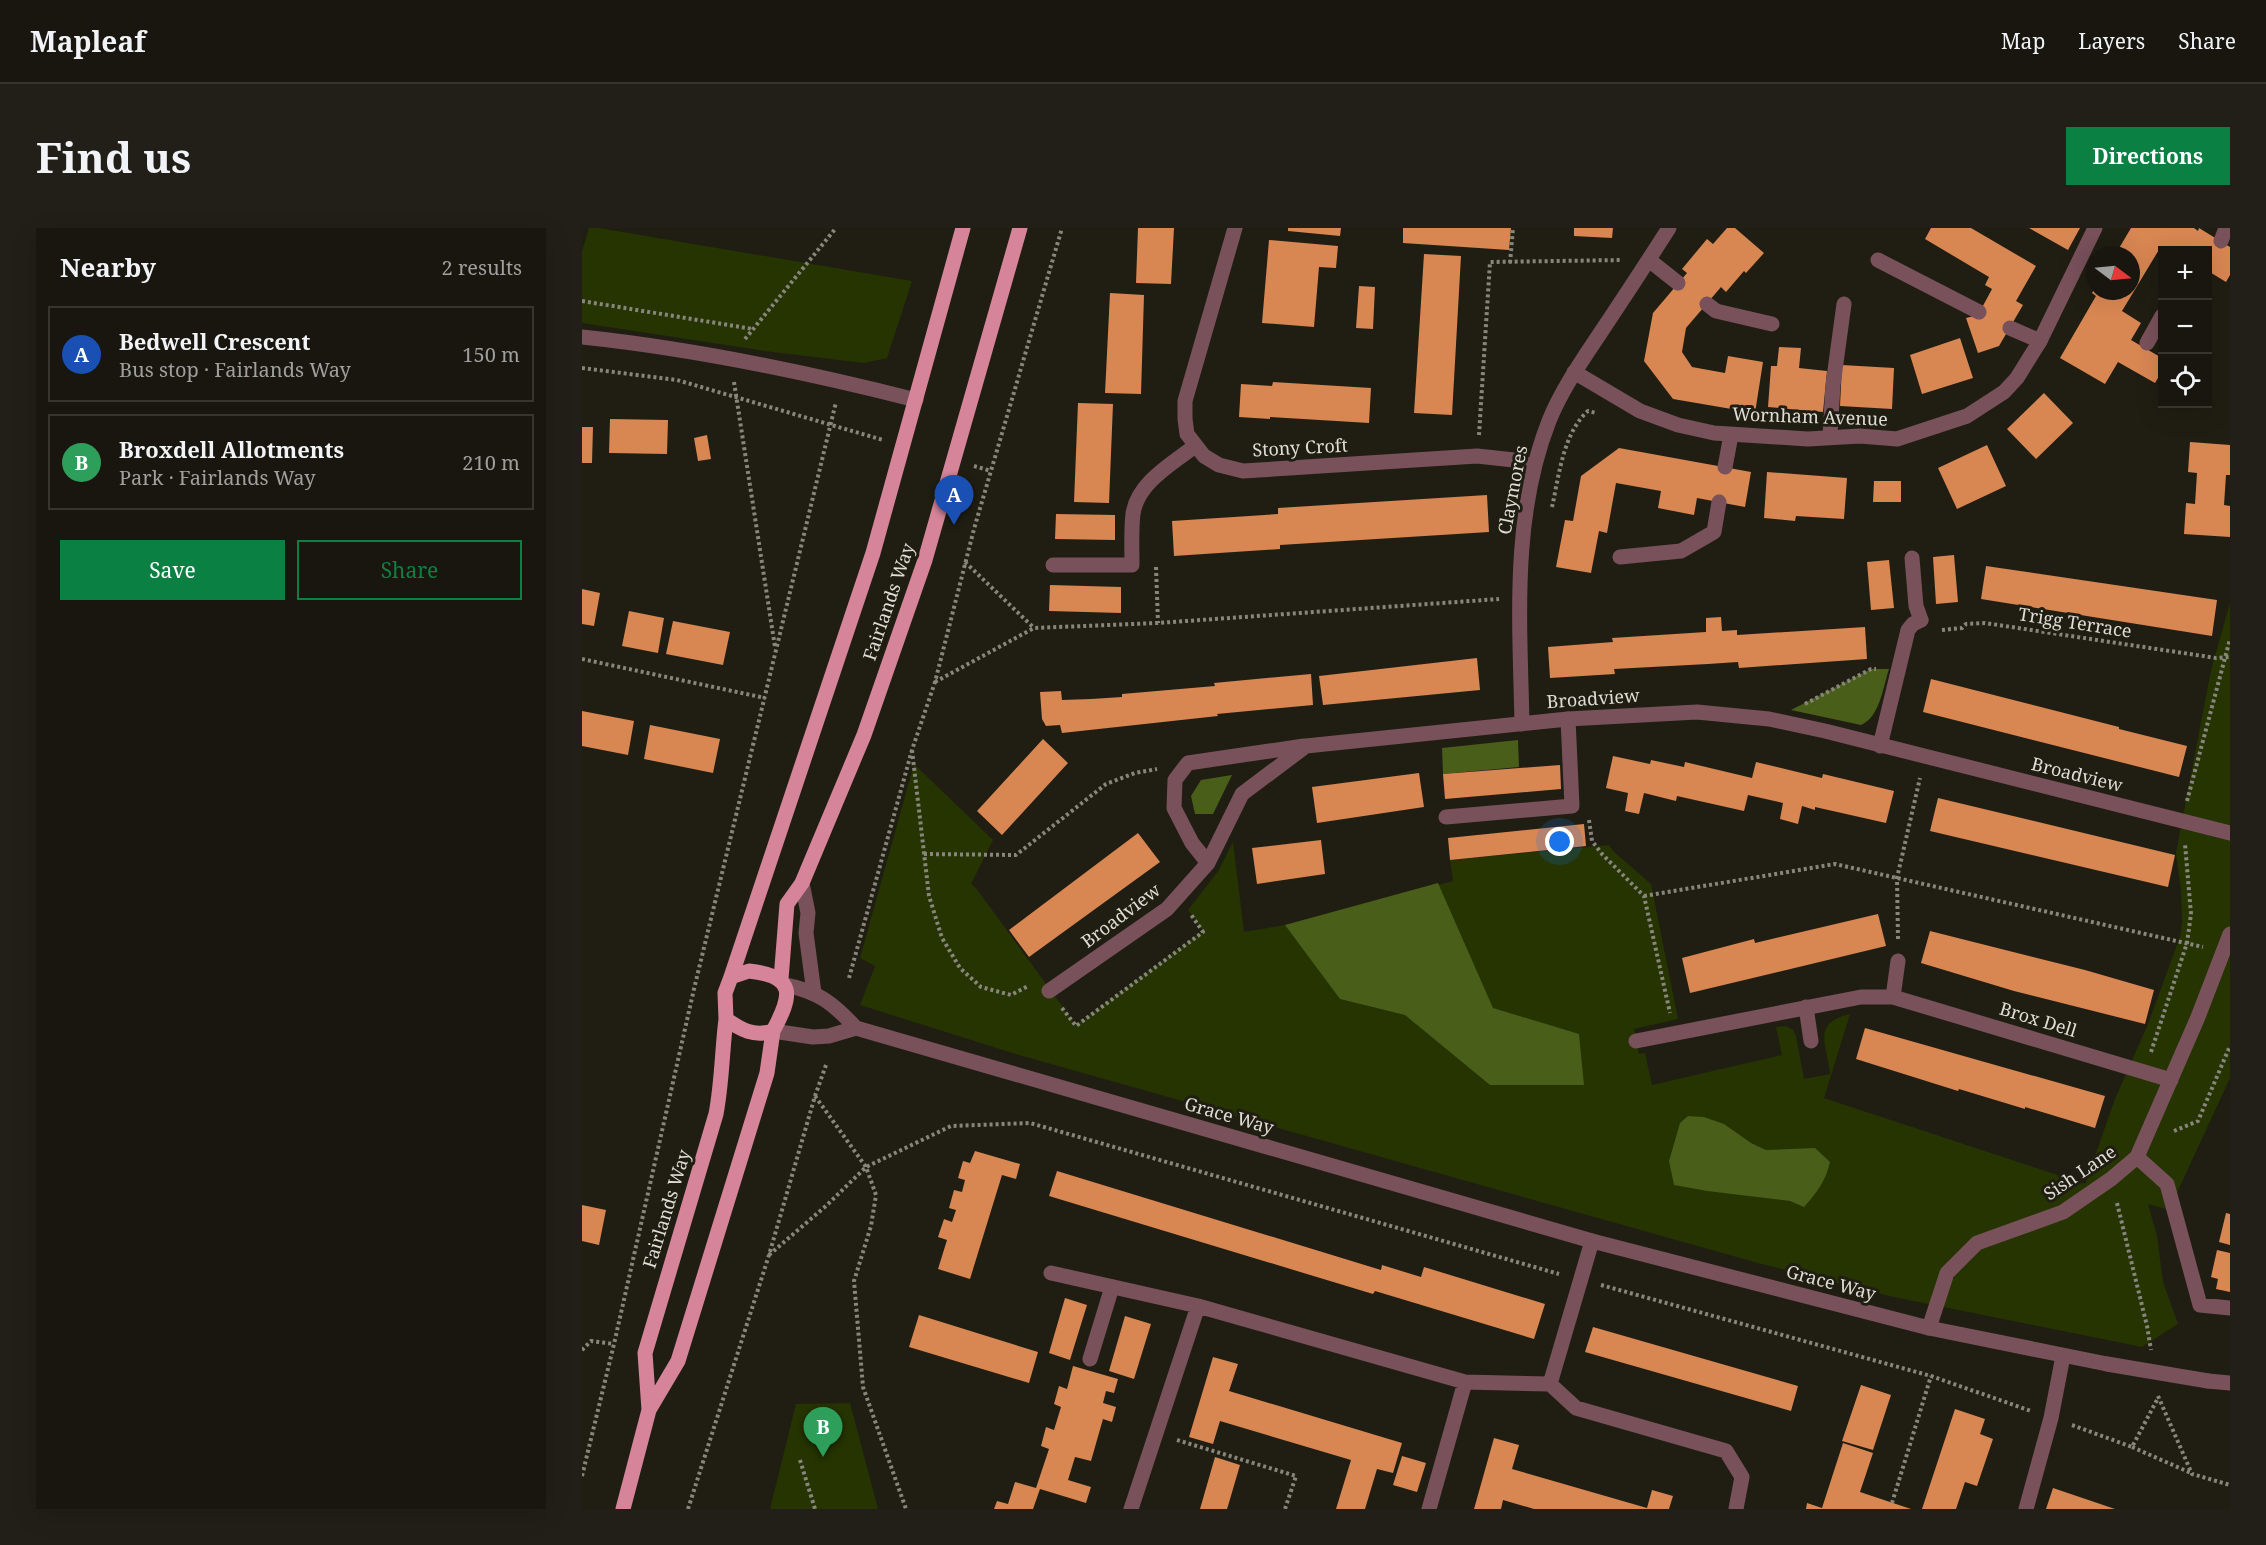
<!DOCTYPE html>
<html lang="en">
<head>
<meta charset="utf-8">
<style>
  :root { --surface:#18160e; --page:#211f17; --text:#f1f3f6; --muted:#9f9f9e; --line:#36352e; --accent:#0b8043 }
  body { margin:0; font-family:"Noto Serif",serif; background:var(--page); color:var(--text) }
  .controls { position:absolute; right:18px; top:18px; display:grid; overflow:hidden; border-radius:0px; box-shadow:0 6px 24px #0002 }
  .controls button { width:54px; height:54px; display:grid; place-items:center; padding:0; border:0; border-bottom:2px solid var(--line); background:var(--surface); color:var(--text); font:30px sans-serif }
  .compass { position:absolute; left:1504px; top:18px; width:54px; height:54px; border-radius:50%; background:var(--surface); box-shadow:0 6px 24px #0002; rotate:106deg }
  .you { position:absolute; left:978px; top:614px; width:21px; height:21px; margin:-15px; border:4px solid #fff; border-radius:50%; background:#1a73e8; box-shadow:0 0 0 9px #1a73e833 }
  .badge { display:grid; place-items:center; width:39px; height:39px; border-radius:50%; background:var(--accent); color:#fff; font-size:20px; font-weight:700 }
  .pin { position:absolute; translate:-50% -50px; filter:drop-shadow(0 2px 3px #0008) }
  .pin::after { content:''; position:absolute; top:32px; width:21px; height:18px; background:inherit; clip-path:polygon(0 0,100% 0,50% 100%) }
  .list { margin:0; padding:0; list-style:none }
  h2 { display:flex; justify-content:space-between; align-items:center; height:78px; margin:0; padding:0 24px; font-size:26px }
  h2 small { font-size:20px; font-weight:400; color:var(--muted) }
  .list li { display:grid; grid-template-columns:39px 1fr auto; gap:18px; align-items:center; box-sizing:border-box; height:96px; margin:0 12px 12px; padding:0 12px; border:2px solid var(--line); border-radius:0px }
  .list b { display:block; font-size:22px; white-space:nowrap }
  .list p { margin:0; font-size:20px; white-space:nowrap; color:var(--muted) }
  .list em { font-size:20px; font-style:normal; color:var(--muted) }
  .actions { display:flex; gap:12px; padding:18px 24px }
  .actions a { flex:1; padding:14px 0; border:2px solid var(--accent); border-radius:0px; text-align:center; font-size:21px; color:var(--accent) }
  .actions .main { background:var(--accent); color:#fff }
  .icon { flex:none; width:33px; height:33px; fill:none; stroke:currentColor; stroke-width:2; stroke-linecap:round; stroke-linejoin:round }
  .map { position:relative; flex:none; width:1648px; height:1281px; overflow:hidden; border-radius:0px }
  header { display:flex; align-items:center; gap:36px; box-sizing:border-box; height:84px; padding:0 30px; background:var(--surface); border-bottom:2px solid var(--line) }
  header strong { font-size:28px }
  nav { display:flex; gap:33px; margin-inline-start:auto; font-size:21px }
  .intro { display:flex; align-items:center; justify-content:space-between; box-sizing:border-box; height:144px; padding:0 36px }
  h1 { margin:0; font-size:42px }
  .button { padding:15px 27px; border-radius:0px; background:var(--accent); color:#fff; font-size:21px; font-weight:700 }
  main { display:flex; gap:36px; padding:0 36px }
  aside { flex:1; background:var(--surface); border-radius:0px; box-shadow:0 6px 24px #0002 }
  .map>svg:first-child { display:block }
  .green { fill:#253400 }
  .forest { fill:#485e19 }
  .building { fill:#d88652 }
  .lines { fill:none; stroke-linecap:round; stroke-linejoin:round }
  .path { stroke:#88867c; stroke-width:4; stroke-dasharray:3 3; stroke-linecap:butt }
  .service { stroke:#79515b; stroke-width:15 }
  .minor { stroke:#79515b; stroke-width:15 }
  .tertiary { stroke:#79515b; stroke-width:15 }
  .primary { stroke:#d58499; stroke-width:15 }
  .tertiary-bridge { stroke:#79515b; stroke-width:15 }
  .labels { text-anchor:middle; stroke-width:6; stroke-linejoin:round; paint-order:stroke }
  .street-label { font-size:18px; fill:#dfded6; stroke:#201e12 }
</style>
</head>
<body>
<header>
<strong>Mapleaf</strong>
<nav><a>Map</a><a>Layers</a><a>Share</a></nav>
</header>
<div class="intro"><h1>Find us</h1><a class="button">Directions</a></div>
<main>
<aside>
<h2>Nearby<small>2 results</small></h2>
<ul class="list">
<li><span class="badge" style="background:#1a4fb4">A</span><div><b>Bedwell Crescent</b><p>Bus stop · Fairlands Way</p></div><em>150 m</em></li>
<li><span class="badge" style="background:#2e9e5b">B</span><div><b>Broxdell Allotments</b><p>Park · Fairlands Way</p></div><em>210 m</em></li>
</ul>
<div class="actions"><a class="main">Save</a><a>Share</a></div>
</aside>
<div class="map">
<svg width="1648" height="1281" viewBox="0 0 1648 1281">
  <rect width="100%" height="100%" fill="#201e12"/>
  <path class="green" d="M7,0H17L330,53L305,130L282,135L190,124L0,95V23Z
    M1648,375V850L1587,982L1566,976L1575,1008L1581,1054L1596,1096L1560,1119L1312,1069L1176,1035L437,827L278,777L293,738L278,730L332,536L411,612L389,656L394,660L494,797L621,703L606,682L637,642L651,614L662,704L703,697L871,653L868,632L1027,617L1031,623L1069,656L1096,791L1052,801L1057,826L1063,825L1070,857L1200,827L1194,799L1204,798L1211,802L1214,808L1222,851L1248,846C1245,816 1229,795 1268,786L1242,870L1503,956L1533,871L1566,796L1598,709L1600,694L1599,662L1594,625L1629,442Z
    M268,1175L296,1281H188L214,1176Z"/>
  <path class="forest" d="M1289,441H1307C1301,459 1298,489 1279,497L1209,482Z
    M936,512L937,539L861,546L860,520Z
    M650,547L631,586H613L609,568L619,552Z
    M856,655L911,780L997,806L1002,857H908L823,787L758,771L703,697Z
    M1106,888L1122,889L1142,896L1169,915L1184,922L1233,920L1248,934C1244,952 1235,965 1222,979L1208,973L1125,963L1092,957L1087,933L1098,895Z"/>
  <path class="building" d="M556,0H592L589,56L554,55Z
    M706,0H759L758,8L706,3Z
    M821,0H929L927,22L821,15Z
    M992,0H1031L1030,10L992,8Z
    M1145,0H1153L1182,25L1164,45L1162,43L1144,64L1139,59L1104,100L1100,124L1110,139L1143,145L1146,128L1181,134L1173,185L1091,171L1062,133L1071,85L1105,45L1100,41L1125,11L1131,16Z
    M1349,0H1389L1454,38L1434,73L1441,77L1417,118L1396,125L1384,90L1396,87L1410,61L1403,57L1407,49L1343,11Z
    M1447,0H1498L1486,22Z
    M1549,0H1612L1616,3L1617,0L1648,19V47L1644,54L1626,43V22H1582L1578,20L1540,83L1559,95L1549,112L1580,130V143L1573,155L1536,134L1523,156L1478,130L1514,68L1510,65L1513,60V63H1549V27H1533Z
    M687,12L756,18L754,40L737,39L732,99L680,95Z
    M842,26L879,28L870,187L832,185Z
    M777,58L793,59L791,101L774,100Z
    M528,65L562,67L559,166L523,165Z
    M1378,110L1391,150L1340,166L1328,127Z
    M1197,119L1219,120L1217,140L1245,143L1241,184L1186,179L1189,138H1195Z
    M1260,137L1312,140L1310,181L1258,178Z
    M691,154L789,160L787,195L688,189V191L657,189L659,156L690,158Z
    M1462,165L1491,195L1454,231L1425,201Z
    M496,175L531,176L527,275L492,274Z
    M28,191L86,192L85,226L27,225Z
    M0,199H11L10,235H0Z
    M125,207L129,231L116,233L112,210Z
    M1608,214L1648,217V247H1644L1642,277L1648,278V309L1602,306L1604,275L1613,276L1615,245L1606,244Z
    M1405,217L1424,258L1375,281L1356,240Z
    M1037,220L1169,244L1163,279L1115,270L1112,287L1076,280L1079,263L1034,255L1025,305L1017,303L1009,345L974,339L983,292L991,293L999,248Z
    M1185,244L1265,250L1262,291L1214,288L1213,293L1182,290Z
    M1292,253H1319V274H1291Z
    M905,267L907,304L698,317V321L592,328L590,293L696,286V280Z
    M474,286L533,287V312L473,311Z
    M1372,327L1376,374L1354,376L1351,329Z
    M1307,332L1312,380L1289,382L1285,334Z
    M1404,338L1635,372L1630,408L1399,371Z
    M468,357L539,359V385L467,383Z
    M0,361L18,365L12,398L0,396Z
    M47,383L82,390L76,425L40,418Z
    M1139,389L1140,403L1155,402V407L1283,399L1285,431L1157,440L1156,434L1126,436L1032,441L1033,446L968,450L966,419L1031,414L1030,410L1124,404V390Z
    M91,393L148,404L141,437L84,426Z
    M895,430L898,462L741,477L737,448Z
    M729,446L731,477L635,486L636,488L480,505L478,497L464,498L460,491L458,464L479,463L480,472L509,471L540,469V466L633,458L632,455Z
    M1349,451L1537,499V501L1605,518L1597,549L1341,484Z
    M0,483L52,493L46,527L0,518Z
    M68,497L138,511L131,545L62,531Z
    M461,511L486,535L420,607L395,583Z
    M1031,528L1068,536L1069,532L1102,539L1103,534L1170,550L1174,534L1240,550L1241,546L1312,563L1304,595L1233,579V582L1220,578L1216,596L1198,591L1201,575L1166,567L1162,583L1095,568L1094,573L1062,565L1057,586L1043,583L1046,565L1024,560Z
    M978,537L979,561L863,571L861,546Z
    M837,545L842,579L735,595L730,559Z
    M1356,570L1593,627L1586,659L1348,603Z
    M1002,596L1004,618L868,632L866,610Z
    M556,605L578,634L447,729L427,702Z
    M739,612L743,646L675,656L670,620Z
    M1296,686L1304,718L1108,765L1100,730L1172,711L1173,715Z
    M1348,703L1503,742L1572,762L1563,796L1432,763L1339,735Z
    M1283,800L1523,868L1513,900L1443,879V881L1377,861L1376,863L1274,831Z
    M393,923L438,936L434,951L420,947L388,1051L356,1041L365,1012L356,1009L362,991L370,994L374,982L367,980L372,962L380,964L383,952L376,950L381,933L388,935Z
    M475,943L799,1042L800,1037L839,1049L842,1039L963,1076L952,1111L793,1063L791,1066L467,968Z
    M0,977L24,982L17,1017L0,1013Z
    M1644,985L1648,986V1017L1637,1014Z
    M1635,1022L1648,1025V1064L1634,1061L1636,1051L1629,1049Z
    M483,1070L505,1077L488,1132L467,1125Z
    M337,1087L456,1124L447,1155L327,1119Z
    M543,1088L569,1096L552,1151L527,1143Z
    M1011,1099L1216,1158L1209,1183L1003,1124Z
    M631,1129L656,1136L647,1163L820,1215L811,1245L795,1241L783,1281H754L769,1232L638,1193L631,1216L607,1209Z
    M491,1138L536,1151L532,1165L524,1163L521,1175L534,1179L530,1194L521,1191L509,1233L493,1229L486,1252L509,1259L504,1275L458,1261L451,1281H412L415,1273L426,1276L433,1254L454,1260L467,1221L459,1218L464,1199L472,1202L479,1179L472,1176L477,1158L485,1161Z
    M1279,1157L1309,1167L1291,1222L1260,1213Z
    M1373,1181L1403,1191L1398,1206L1411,1211L1395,1258L1383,1254L1374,1281H1340Z
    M912,1210L937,1217L930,1241L1065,1280L1070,1262L1091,1268L1087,1281H952L921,1272L919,1281H892Z
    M1261,1215L1291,1225L1278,1264L1329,1281H1224L1225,1275L1240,1280Z
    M820,1228L844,1235L835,1264L811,1257Z
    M633,1229L658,1237L646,1278L645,1281H618Z
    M1471,1260L1533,1281H1464Z"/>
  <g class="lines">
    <path class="path" d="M928,35L931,0
      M0,73L171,101
      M163,111L254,0
      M0,140L95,152L301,212
      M152,154L193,419
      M897,207L908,34L1040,32
      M392,238L409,243
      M970,279C977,248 981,205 1006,183L1014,185
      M383,334L452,400
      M574,339L576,395
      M1360,402L1380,400L1384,396L1403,395L1634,430L1648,429
      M0,431L183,470
      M353,454L452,400L576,395L917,371
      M1223,476L1289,441H1294
      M330,522L347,668L360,710L378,740L399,759L429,767L446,758
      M1605,573L1648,411
      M1007,592L1010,613L1020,626L1062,668L1088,785
      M342,626L434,627L524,556L553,545L575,541
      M1062,668L1253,636L1621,719
      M1316,711L1315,650L1338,550
      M267,750L330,522L353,454L392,301L480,0
      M480,780L494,798L621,704L608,685
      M1569,824L1605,715L1609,686L1603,616
      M233,868L284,939L294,967L289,998L272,1053L281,1159L324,1281
      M1592,903L1616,893L1648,818
      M1535,975L1565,1098L1569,1122
      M187,1027L245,977L284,939L369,898L448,895L977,1046
      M1019,1057L1349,1148L1449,1183
      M0,1122L9,1113L32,1116
      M1576,1168L1610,1246L1648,1257
      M1490,1197L1550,1219L1576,1170
      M595,1212L714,1248L703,1281
      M1550,1219L1609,1245
      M218,1232L233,1281
      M0,1248L32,1116L112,761L254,174
      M1310,1275L1349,1148
      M106,1281L187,1027L233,868L244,837"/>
    <path class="service" d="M1639,13L1644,0
      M1067,32L1096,55
      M1296,32L1397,84
      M1125,76L1134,83L1190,96
      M1428,100L1458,113
      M1565,115L1580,88
      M1248,208L1251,157L1262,76
      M1143,239L1149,207
      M1038,329L1099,323L1132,304L1137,274
      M1330,330L1334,378L1339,392
      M471,337H550C550,320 549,302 551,286C555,255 591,235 613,218
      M864,589L990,578L986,491
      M508,1131L530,1059"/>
    <path class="minor" d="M653,0L603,173V191L605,206L622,228L637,237L661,243L895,228L932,232L952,239
      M992,144L1058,183L1096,197L1132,205L1226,211L1278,208L1315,211L1385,188L1422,164L1435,150L1458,113L1513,0
      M940,496C938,394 929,290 967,193C979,163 999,134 1017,107C1041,71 1064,36 1087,0
      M1298,518L1326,402L1331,396L1339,392
      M626,635L610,615L592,580L593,552L606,535L722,518
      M467,763L585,681L626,635L660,566L724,518L986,491L1115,484L1187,491L1243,503L1648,605
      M1311,769L1316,733
      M1224,779L1229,813
      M1054,813L1279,769H1311L1589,852
      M1555,929L1585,956L1618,1077L1648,1080
      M1010,1013L968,1156L994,1180L1144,1223L1160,1249L1154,1281
      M469,1045L616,1078L883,1154L968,1156
      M1347,1100L1365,1045L1395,1015L1481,984L1529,951L1555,929L1616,789L1648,706
      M549,1281L616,1078
      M847,1281L883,1154
      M1444,1281L1469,1190L1481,1128"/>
    <path class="tertiary" d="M0,109C113,121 224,144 334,172
      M220,655L226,685L224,705L232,765
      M203,757C236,763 252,776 274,800L1010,1013L1347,1100L1525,1136
      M191,803L231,809L247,808L274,800
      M1626,1153L1648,1155"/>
    <path class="primary" d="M167,743C215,748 210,768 191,803C172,809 159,802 144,791L143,765L149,749Z
      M149,749L291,325L381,0
      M199,751L205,676L220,655L282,507L343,332L438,0
      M67,1182L63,1125L134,886C140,855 140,823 144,791
      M41,1281L67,1182L96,1133L185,845L191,803"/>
    <path class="tertiary-bridge" d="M1525,1136L1626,1153"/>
  </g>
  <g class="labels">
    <g class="street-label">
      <text transform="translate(1228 189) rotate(2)" y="6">Wornham Avenue</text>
      <text transform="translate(718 220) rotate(-3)" y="6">Stony Croft</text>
      <text transform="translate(931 262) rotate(-79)" y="6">Claymores</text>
      <text transform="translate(307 374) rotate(-71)" y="6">Fairlands Way</text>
      <text transform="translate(1493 395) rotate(9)" y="6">Trigg Terrace</text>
      <text transform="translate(1011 471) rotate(-4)" y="6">Broadview</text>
      <text transform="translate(1495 547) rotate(14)" y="6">Broadview</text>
      <text transform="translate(539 688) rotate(-37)" y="6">Broadview</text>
      <text transform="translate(1456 792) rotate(17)" y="6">Brox Dell</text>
      <text transform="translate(647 888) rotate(16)" y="6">Grace Way</text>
      <text transform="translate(1498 945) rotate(-34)" y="6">Sish Lane</text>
      <text transform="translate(85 981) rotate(-73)" y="6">Fairlands Way</text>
      <text transform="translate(1249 1055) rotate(15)" y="6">Grace Way</text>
    </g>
  </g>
</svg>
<div class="controls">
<button>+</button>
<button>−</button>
<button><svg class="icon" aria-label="locate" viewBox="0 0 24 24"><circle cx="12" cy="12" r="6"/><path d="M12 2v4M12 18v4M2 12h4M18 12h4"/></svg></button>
</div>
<svg class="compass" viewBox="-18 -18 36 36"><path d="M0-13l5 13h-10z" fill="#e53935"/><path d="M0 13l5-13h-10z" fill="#9f9f9e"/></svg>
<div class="you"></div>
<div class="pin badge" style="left:372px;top:297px;background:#1a4fb4">A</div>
<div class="pin badge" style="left:241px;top:1229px;background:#2e9e5b">B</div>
</div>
</main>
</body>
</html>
